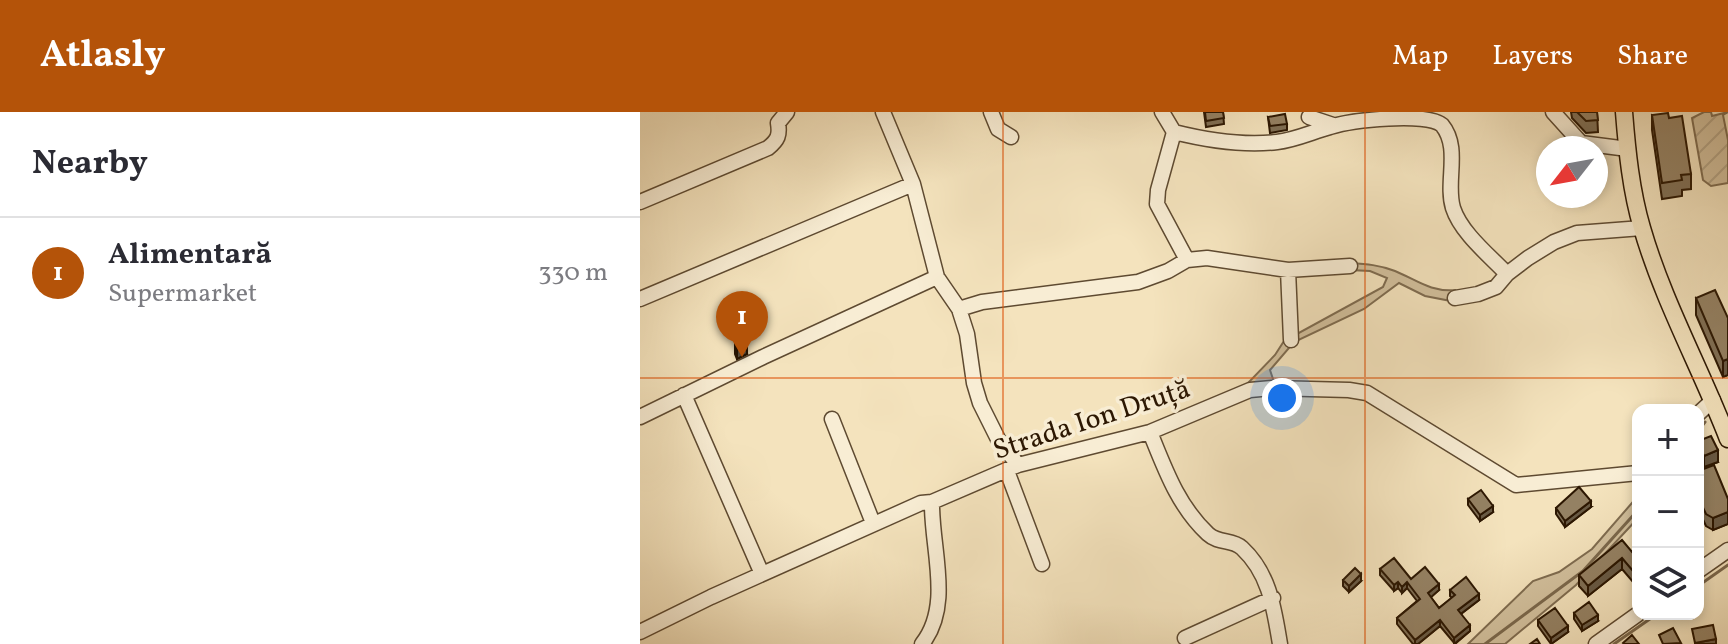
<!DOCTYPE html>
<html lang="en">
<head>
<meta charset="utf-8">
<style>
  :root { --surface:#fff; --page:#f7f7f7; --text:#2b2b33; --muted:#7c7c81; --line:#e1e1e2; --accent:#b45309 }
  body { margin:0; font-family:Vollkorn,serif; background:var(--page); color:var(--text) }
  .controls { position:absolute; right:24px; bottom:24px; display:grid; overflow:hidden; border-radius:16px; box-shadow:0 4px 12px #0003 }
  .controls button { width:72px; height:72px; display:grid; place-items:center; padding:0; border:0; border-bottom:2px solid var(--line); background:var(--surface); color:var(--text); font:40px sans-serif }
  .compass { position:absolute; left:896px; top:24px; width:72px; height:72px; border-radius:50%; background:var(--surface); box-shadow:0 4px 12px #0003; rotate:239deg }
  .you { position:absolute; left:642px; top:286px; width:28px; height:28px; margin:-20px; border:6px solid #fff; border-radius:50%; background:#1a73e8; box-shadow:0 0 0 12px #1a73e833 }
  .badge { display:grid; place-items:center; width:52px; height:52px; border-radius:50%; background:var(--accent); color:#fff; font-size:26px; font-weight:700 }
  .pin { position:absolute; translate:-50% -66px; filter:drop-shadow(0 2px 4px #0008) }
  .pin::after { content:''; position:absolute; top:42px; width:28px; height:24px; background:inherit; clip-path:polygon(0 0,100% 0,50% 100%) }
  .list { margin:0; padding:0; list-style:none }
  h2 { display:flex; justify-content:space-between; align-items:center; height:104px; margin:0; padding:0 32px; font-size:34px }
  h2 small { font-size:26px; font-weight:400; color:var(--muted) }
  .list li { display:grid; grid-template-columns:52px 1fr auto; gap:24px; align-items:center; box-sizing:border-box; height:112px; padding:0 32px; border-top:2px solid var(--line) }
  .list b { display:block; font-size:30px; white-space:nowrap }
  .list p { margin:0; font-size:26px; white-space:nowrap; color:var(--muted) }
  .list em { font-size:26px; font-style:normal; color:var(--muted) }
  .icon { flex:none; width:44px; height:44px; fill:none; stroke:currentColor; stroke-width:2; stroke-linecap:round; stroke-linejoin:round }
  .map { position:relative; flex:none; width:1088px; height:532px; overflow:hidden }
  header { display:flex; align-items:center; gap:48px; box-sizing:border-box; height:112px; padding:0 40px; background:var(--accent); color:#fff }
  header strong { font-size:38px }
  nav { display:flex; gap:44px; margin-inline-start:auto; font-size:28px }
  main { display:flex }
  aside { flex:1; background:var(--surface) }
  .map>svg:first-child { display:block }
  .grass { fill:#d2c09d; stroke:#7f6c50; stroke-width:2 }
  .garden { fill:url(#garden-furrows); stroke:#7f6c50; stroke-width:2 }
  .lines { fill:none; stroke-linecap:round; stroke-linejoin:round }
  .stream { stroke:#7b684c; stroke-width:3 }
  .minor-casing { stroke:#5e4a31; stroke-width:17 }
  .major-casing { stroke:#2c1702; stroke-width:19 }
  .minor { stroke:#f8edd4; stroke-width:14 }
  .major { stroke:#f4e3bd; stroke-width:16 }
  .wall { fill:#7f6f55; stroke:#2c1702; stroke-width:2 }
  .shaded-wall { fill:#685a45; stroke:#2c1702; stroke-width:2 }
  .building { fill:#948163; stroke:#2c1702; stroke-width:2 }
  .grid { fill:none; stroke:#df560c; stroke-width:2; stroke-opacity:0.55 }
  .labels { text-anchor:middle; stroke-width:7; stroke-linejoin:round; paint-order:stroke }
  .street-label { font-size:28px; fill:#2c1702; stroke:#f8edd4 }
</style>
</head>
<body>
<header>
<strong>Atlasly</strong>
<nav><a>Map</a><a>Layers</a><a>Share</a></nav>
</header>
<main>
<aside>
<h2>Nearby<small></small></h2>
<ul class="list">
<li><span class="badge">1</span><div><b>Alimentară</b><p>Supermarket</p></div><em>330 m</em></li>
</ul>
</aside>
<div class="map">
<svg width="1088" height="532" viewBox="0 0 1088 532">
  <defs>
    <pattern id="garden-furrows" width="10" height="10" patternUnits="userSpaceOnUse" patternTransform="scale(2)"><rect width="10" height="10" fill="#d2c09d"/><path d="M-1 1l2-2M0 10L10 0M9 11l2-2" fill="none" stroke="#b4a486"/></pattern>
  </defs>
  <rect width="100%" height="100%" fill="#f4e3bd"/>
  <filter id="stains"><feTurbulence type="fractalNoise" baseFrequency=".0025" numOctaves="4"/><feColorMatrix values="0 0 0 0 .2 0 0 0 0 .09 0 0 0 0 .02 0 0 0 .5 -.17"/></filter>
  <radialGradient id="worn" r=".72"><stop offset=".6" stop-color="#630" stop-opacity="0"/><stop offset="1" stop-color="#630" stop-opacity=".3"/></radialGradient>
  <path class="grass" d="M710,151C726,152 740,153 755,159C777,168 790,180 815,178L811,189L785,184L759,171L724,197L654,230L630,258L634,270L607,272L635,243L644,229L743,175L747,166L730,159L710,158Z
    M998,384V406L936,473L865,532H828L893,469L919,460L952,437Z"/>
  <path class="garden" d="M1064,0H1071L1072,4L1088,0L1083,3L1088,28V71L1071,74L1063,68L1052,6Z"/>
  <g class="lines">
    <path class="stream" d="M1058,319L1065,310
      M1058,474L1088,453
      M845,532L943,459L998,398
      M974,532L1017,502"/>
    <defs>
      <path id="minor" d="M243,0L273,72L297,165L319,197L327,222L334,271L340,291L358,327L378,353
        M351,0L358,17L371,25
        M522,0L534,20
        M913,0L941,31L988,37
        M669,5L693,13
        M534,20C566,28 603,34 637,30C655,28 672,20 690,15C712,8 786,0 802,13C821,36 805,70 813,96C821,121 850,144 867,162
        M534,20L518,78L517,92L547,148
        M0,90L128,36C138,28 140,23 138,11L147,0
        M648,158L651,228
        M815,186L838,182L856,175L867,162L888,146L914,130L937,121L1002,116
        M0,187L273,72
        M319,197L342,190L498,170L528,159L547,148L567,146L648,158L710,154
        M44,283L122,462
        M1058,302L1073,288
        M0,305L123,245L297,165
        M192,307L233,411
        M510,320C525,357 538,394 568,422C579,432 592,427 602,436C630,462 634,497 640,532
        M367,359L402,452
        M1058,459L1088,438
        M0,520L71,485L281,391L292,390L378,353L510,320L610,278L632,276L709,278L727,281L876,373L998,361
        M545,526L633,486
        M282,532C313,493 291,436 292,390
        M956,532L998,502"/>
      <path id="major" d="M984,0C987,38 991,79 1002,116C1023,189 1061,257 1088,327"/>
    </defs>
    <use href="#minor" class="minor-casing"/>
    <use href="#major" class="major-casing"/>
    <use href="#minor" class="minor"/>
    <use href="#major" class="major"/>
  </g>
  <path class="wall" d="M564,0H583L584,12L566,15Z
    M931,0H957L958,20L946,21L932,6Z
    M1012,3L1029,6L1051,62V77L1042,78V84L1022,87L1012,18Z
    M628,5L647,12V18L630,21Z
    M1056,186L1088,206V263L1083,265L1056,203Z
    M95,230L107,242L97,247L95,242Z
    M1058,329L1078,350L1064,355L1058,341Z
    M1058,359L1088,387V412L1073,418L1066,414L1060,401L1058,400Z
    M828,387L853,400L840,409L828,393Z
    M951,395L925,415L916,402V396Z
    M998,436L993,470L982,457L948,484L939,474V463L992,440Z
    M740,457L771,467L799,478L790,485L799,496L812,486L810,484V478L839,488L821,502L830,519L815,532L800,514L778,532H773L757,512V506L777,489L767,476L762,481L758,476L754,479L740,463Z
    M703,468L721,469L709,480L703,474Z
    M934,501L958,509L942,519L934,507Z
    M898,508L928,520L911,532L898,514Z"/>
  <path class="shaded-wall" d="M107,230V242L97,247V235Z
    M1088,247V263L1083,265V249Z
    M1078,338V350L1064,355V344Z
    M951,389V395L925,415V409Z
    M853,394V400L840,409V403Z
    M1088,400V412L1073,418V406Z
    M982,446V457L948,484V474Z
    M998,455V465L993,470V459Z
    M721,462V469L709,480V474Z
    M758,470V476L754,479V473Z
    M767,470V476L762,481V475Z
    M799,472V478L788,488V481Z
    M839,482V488L818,504V498Z
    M958,503V509L942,519V513Z
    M800,508V514L778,532H775V528Z
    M830,513V519L814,532V526Z
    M928,514V520L911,532V526Z
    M1076,527V532H1055V531Z"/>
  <path class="building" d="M565,0H583L584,6L566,9Z
    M937,0H957L958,8L946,9Z
    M1028,1L1029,6L1042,4L1051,62L1041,63L1042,68L1022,71L1012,3Z
    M645,2L647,12L630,14L628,5Z
    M1075,178L1088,206V247L1083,249L1056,186Z
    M105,225L107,230L97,235L95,230Z
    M1071,324L1078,338L1064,344L1058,329Z
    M1074,353L1088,387V400L1073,406L1066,402L1060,389L1058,388V359Z
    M939,375L951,389L925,409L916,396Z
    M841,378L853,394L840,403L828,387Z
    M982,428L992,440L998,436V455L993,459L982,446L948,474L939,463Z
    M754,446L771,467L785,455L799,472L788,481L799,496L815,483L810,478L826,465L839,482L818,498L830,513L814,526L800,508L775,528L757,506L780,487L767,470L762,475L758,470L754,473L740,457Z
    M715,456L721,462L709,474L703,468Z
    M949,490L958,503L942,513L934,501Z
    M915,496L928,514L911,526L898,508Z
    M1073,513L1076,527L1055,531L1052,517Z
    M1033,516L1041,531L1023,532L1019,523Z
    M992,523L999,532H984L983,531Z
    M897,527L900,532H890Z"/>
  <path class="grid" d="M363,0V532M725,0V532M0,266H1088"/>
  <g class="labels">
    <g class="street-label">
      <text transform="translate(451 306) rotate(-18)" y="10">Strada Ion Druță</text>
    </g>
  </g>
  <rect width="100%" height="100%" filter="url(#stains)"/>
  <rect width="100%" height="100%" fill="url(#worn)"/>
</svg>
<div class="controls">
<button>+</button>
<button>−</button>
<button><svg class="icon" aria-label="layers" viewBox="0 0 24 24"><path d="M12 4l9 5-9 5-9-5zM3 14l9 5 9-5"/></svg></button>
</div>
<svg class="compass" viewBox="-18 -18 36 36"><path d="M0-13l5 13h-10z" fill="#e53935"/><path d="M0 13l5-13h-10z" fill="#7c7c81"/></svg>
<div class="you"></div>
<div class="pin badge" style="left:102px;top:245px">1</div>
</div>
</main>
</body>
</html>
